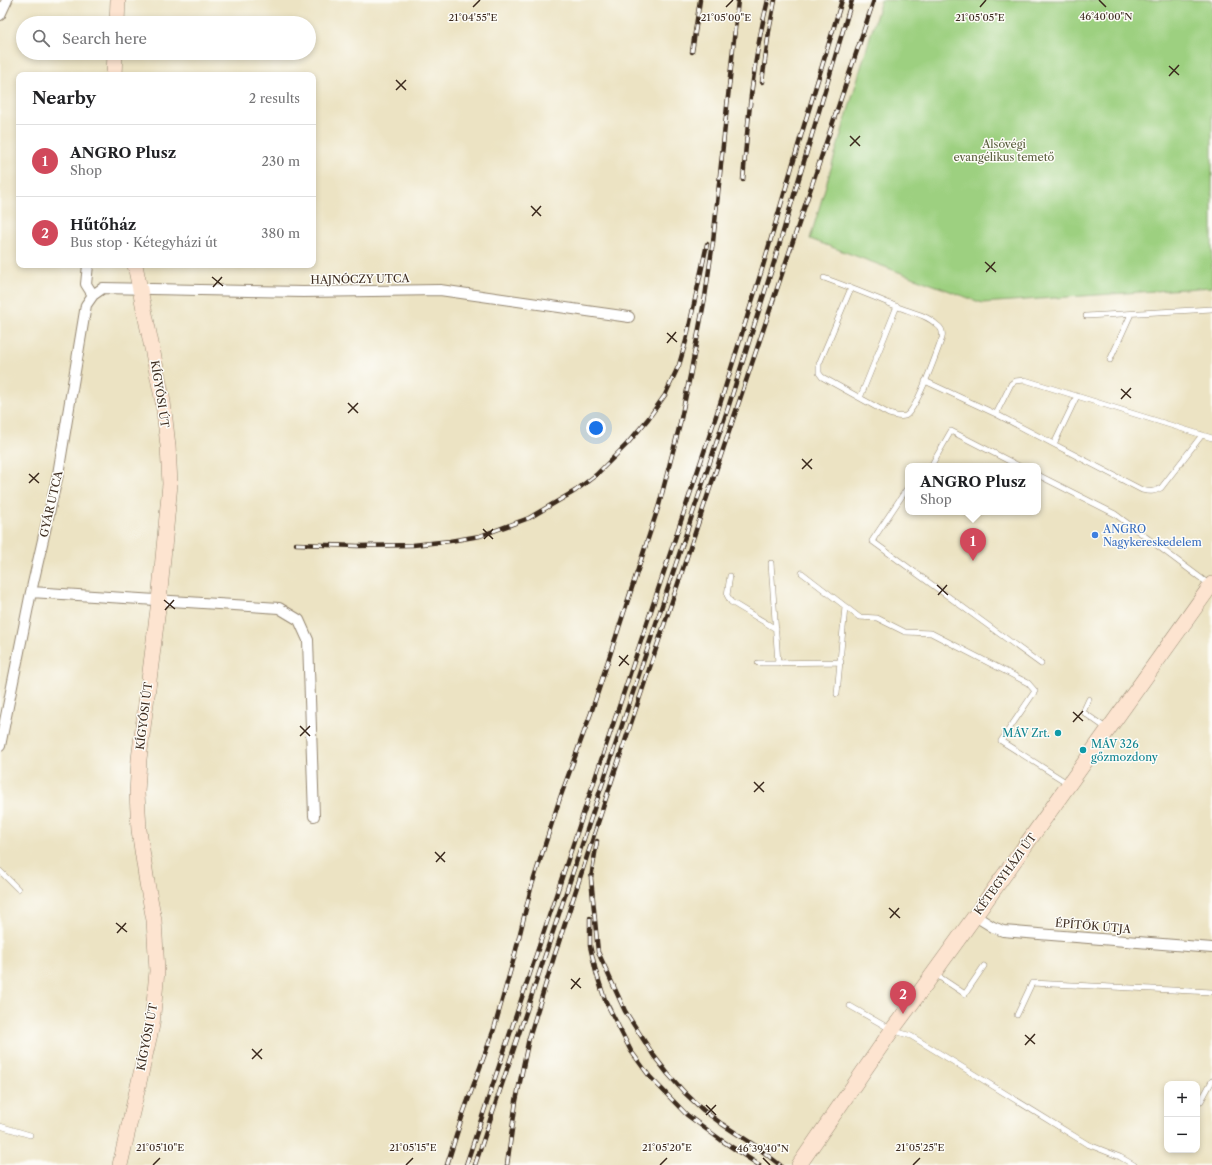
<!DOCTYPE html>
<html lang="en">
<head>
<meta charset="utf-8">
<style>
  :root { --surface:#fff; --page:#f6f6f6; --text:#202124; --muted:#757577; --line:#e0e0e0; --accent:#d1495b }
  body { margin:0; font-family:"Libre Caslon Text",serif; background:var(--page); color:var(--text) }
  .controls { position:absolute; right:12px; bottom:12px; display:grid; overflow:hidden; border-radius:8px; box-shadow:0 2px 6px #0003 }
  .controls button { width:36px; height:36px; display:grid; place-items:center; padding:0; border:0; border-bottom:1px solid var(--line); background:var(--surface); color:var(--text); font:20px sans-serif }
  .you { position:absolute; left:596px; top:428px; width:14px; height:14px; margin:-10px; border:3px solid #fff; border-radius:50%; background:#1a73e8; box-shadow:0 0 0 6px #1a73e833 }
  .badge { display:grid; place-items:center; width:26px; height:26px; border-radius:50%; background:var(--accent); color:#fff; font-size:13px; font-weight:700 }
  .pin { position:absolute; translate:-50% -33px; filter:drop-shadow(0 1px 2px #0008) }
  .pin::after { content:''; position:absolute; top:21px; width:14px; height:12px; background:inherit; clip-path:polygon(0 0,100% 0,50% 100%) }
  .popup { position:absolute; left:905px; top:463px; width:136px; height:52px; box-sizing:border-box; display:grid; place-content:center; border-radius:8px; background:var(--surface); filter:drop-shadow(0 1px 3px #0005); font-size:13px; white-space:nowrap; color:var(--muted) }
  .popup b { font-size:15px; color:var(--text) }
  .popup::after { content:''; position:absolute; left:50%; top:100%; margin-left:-8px; border:8px solid transparent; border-top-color:var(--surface) }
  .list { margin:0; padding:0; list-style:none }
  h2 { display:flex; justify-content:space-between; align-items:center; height:52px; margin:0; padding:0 16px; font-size:17px }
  h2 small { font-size:13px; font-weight:400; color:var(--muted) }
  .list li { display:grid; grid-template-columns:26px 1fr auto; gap:12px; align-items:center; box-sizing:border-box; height:72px; padding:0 16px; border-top:1px solid var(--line) }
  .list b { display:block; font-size:15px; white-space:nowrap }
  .list p { margin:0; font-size:13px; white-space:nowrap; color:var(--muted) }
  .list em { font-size:13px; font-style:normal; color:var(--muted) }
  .icon { flex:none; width:22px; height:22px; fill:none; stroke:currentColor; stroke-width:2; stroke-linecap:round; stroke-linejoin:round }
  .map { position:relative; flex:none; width:1212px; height:1165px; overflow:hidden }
  .search { position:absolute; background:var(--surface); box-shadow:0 2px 6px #0003; left:16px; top:16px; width:300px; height:44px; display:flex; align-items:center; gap:10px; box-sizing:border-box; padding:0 14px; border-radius:22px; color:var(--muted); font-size:15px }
  .panel { position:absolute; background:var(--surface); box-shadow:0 2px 6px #0003; left:16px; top:72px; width:300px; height:196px; border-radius:8px }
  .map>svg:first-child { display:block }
  .green { fill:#9dd080; stroke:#6c7d4f }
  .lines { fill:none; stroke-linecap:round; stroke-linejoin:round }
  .lane-casing { stroke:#948670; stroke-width:6 }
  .street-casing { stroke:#948670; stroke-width:12 }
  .secondary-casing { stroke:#948670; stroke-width:16 }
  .lane { stroke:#fff; stroke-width:5 }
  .street { stroke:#fff; stroke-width:10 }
  .secondary { stroke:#fde4d0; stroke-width:15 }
  .rail-casing { stroke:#3b2a1e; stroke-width:4.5 }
  .rail { stroke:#fdfcf7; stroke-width:3; stroke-dasharray:9; stroke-linecap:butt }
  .ticks { fill:none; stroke:#3b2a1e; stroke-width:1.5 }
  .shop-dot { fill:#3f7fe0; stroke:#fdfcf7; stroke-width:1.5 }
  .culture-dot { fill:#0f9aa8; stroke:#fdfcf7; stroke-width:1.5 }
  .labels { text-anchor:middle; stroke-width:3; stroke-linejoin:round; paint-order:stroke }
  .park-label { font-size:11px; fill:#585c3b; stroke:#fdfcf7 }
  .street-label { font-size:11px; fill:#3b2a1e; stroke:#fdfcf7 }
  .shop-label { font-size:11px; fill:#366cbe; stroke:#fdfcf7; text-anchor:start }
  .culture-label { font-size:11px; fill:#0d838f; stroke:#fdfcf7; text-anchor:end }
  .ticks-label { font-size:10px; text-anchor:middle; fill:#3b2a1e; stroke:#fdfcf7; stroke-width:3; stroke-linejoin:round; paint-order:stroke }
</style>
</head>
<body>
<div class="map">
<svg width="1212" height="1165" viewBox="0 0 1212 1165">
  <rect width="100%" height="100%" fill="#fdfcf7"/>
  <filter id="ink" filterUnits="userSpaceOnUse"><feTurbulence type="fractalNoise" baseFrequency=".025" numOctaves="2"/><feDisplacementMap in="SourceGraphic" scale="8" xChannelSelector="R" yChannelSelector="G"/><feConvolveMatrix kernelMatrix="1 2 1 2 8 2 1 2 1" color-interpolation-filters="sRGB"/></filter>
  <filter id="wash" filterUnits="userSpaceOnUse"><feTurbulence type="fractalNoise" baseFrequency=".012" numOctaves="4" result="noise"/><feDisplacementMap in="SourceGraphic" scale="16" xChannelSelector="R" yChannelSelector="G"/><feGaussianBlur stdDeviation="0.9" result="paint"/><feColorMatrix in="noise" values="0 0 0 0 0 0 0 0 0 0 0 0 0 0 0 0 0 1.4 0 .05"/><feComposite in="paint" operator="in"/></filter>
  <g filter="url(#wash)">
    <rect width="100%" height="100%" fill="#ece3c3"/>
    <path class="green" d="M881,0H1212V287L982,303L810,239Z"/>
  </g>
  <g filter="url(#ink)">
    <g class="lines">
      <defs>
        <path id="lane" d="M824,278C849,287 874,297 898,307C911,312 927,315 937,325C942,328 943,333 942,338C937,352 916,412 905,416C899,418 894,415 889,414L822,377L819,373V364L851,288
          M1086,316L1212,309
          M1110,360L1131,314
          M925,381L996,414L1142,490C1150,492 1154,492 1161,488L1202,435
          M860,398L897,306
          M996,414L1011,384L1015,381L1025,380L1212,438
          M1054,444L1077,396
          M931,466L951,431L1019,466
          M1038,475L1115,514L1210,585
          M908,487L872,541L1041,664
          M771,563L778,663
          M802,573L859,617L877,618L905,632L931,633L1028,683L1035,691L1001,741L1069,784
          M730,576L727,595L731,602L776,629
          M758,663L841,662
          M837,694L845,607
          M1089,699L1083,712L1106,728
          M0,871L18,889
          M935,974L965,994L984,966
          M850,1006L892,1030L911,1036L954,1062L1087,1144L1120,1157L1134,1165
          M1017,1015L1032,983L1212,992
          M1201,1101L1212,1081
          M0,1126L30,1135"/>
        <path id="street" d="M0,15L7,0
          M93,295L103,288L303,292L440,290L629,317
          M31,592L279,608L299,620L308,640L314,816
          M0,746L31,592L58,474L86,305L93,295L86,284L88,265
          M975,916L993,927L1003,931L1212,948"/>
        <path id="secondary" d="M117,23L118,0
          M114,75L115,53
          M120,1165L152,1025L157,971L154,920L147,883L139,830L137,793L139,759L159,601L170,484L168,446L163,402L135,265
          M799,1165L892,1030L912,1003L975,916L1212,584"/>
      </defs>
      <use href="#lane" class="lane-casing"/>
      <use href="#street" class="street-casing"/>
      <use href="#secondary" class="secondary-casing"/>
      <use href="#lane" class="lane"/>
      <use href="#street" class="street"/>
      <use href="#secondary" class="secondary"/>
      <defs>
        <path id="rail" d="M692,52L700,0
          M762,82L769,31L775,0
          M743,180C748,120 753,59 768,0
          M296,544L358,546L413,545L450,541L480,536L529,518L575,491L596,475L627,444L648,419L665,395L679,365L686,341L707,244
          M597,841L591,878L598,952L625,1011L654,1056L668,1074L685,1093L703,1110L722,1124L757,1147L780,1165
          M590,918V946L596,972L605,1000L631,1051L650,1077L687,1115L721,1140L759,1165
          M447,1165L463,1114L494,1029L514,958L531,888L560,798L591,713L659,505L679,428L690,376L705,297L713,242L738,0
          M466,1165L720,404L763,266L803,129L842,0
          M475,1165L728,408L772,269L852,0
          M507,1165L516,1101L529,1038L554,957L613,777L874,0"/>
      </defs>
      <use href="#rail" class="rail-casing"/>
      <use href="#rail" class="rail"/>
    </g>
  </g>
  <path class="ticks" d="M1099,0L1106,7M473,7L480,0M726,7L733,0M980,7L986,0M1169,66L1179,75M1169,76L1179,65M396,80L406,90M396,90L406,80M850,136L860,146M850,146L860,136M531,206L541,216M532,216L541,206M985,262L996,272M986,272L995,262M212,277L223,286M213,287L222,277M667,333L677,342M667,343L676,332M1121,389L1131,398M1121,399L1131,388M348,403L358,413M348,413L358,403M802,459L812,469M802,469L812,459M29,474L39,483M29,483L39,473M483,529L493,539M484,539L493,529M937,585L948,595M938,595L947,585M164,600L175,609M165,610L174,600M619,656L629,665M619,666L628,655M1073,712L1083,721M1073,722L1083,711M300,726L310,736M300,736L310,726M754,782L764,792M754,792L764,782M435,852L445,862M436,862L445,852M889,908L900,918M890,918L899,908M116,923L127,932M117,933L126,923M571,979L581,988M571,989L580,978M1025,1035L1035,1044M1025,1045L1035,1034M252,1049L262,1059M252,1059L262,1049M706,1105L716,1115M706,1115L716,1105M763,1158L770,1165M153,1165L160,1158M406,1165L413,1158M660,1165L667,1158M913,1165L920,1158"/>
  <circle class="shop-dot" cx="1095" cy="535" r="4"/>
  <g class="culture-dot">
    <circle cx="1058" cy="733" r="4"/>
    <circle cx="1083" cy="750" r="4"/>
  </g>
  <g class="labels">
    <g class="park-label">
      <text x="1004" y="148">Alsóvégi<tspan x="1004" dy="13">evangélikus temető</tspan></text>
    </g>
    <g class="street-label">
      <text transform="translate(360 279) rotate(-1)" y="4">HAJNÓCZY UTCA</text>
      <text transform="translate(160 394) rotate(81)" y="4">KÍGYÓSI ÚT</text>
      <text transform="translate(51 504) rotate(-77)" y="4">GYÁR UTCA</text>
      <text transform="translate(144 716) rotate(-83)" y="4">KÍGYÓSI ÚT</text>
      <text transform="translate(1005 874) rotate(-54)" y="4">KÉTEGYHÁZI ÚT</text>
      <text transform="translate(1093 926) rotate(5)" y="4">ÉPÍTŐK ÚTJA</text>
      <text transform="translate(147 1037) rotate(-79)" y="4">KÍGYÓSI ÚT</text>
    </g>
    <g class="shop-label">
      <text x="1103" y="533">ANGRO<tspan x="1103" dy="13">Nagykereskedelem</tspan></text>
    </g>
    <g class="culture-label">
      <text x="1050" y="737">MÁV Zrt.</text>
      <text x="1091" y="748" text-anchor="start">MÁV 326<tspan x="1091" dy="13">gőzmozdony</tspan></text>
    </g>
  </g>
  <g class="ticks-label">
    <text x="1106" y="20">46°40'00"N</text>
    <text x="473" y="21">21°04'55"E</text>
    <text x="980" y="21">21°05'05"E</text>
    <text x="726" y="21">21°05'00"E</text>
    <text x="160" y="1151">21°05'10"E</text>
    <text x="413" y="1151">21°05'15"E</text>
    <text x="667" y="1151">21°05'20"E</text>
    <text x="920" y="1151">21°05'25"E</text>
    <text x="763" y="1152">46°39'40"N</text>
  </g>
</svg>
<div class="controls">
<button>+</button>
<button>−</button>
</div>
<div class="you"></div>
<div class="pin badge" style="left:973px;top:561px">1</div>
<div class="popup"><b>ANGRO Plusz</b>Shop</div>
<div class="pin badge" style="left:903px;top:1014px">2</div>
<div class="search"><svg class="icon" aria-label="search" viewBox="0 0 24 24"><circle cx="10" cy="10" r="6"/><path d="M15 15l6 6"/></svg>Search here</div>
<section class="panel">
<h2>Nearby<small>2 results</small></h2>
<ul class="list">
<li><span class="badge">1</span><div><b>ANGRO Plusz</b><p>Shop</p></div><em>230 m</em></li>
<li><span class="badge">2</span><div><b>Hűtőház</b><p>Bus stop · Kétegyházi út</p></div><em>380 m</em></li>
</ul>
</section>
</div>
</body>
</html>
